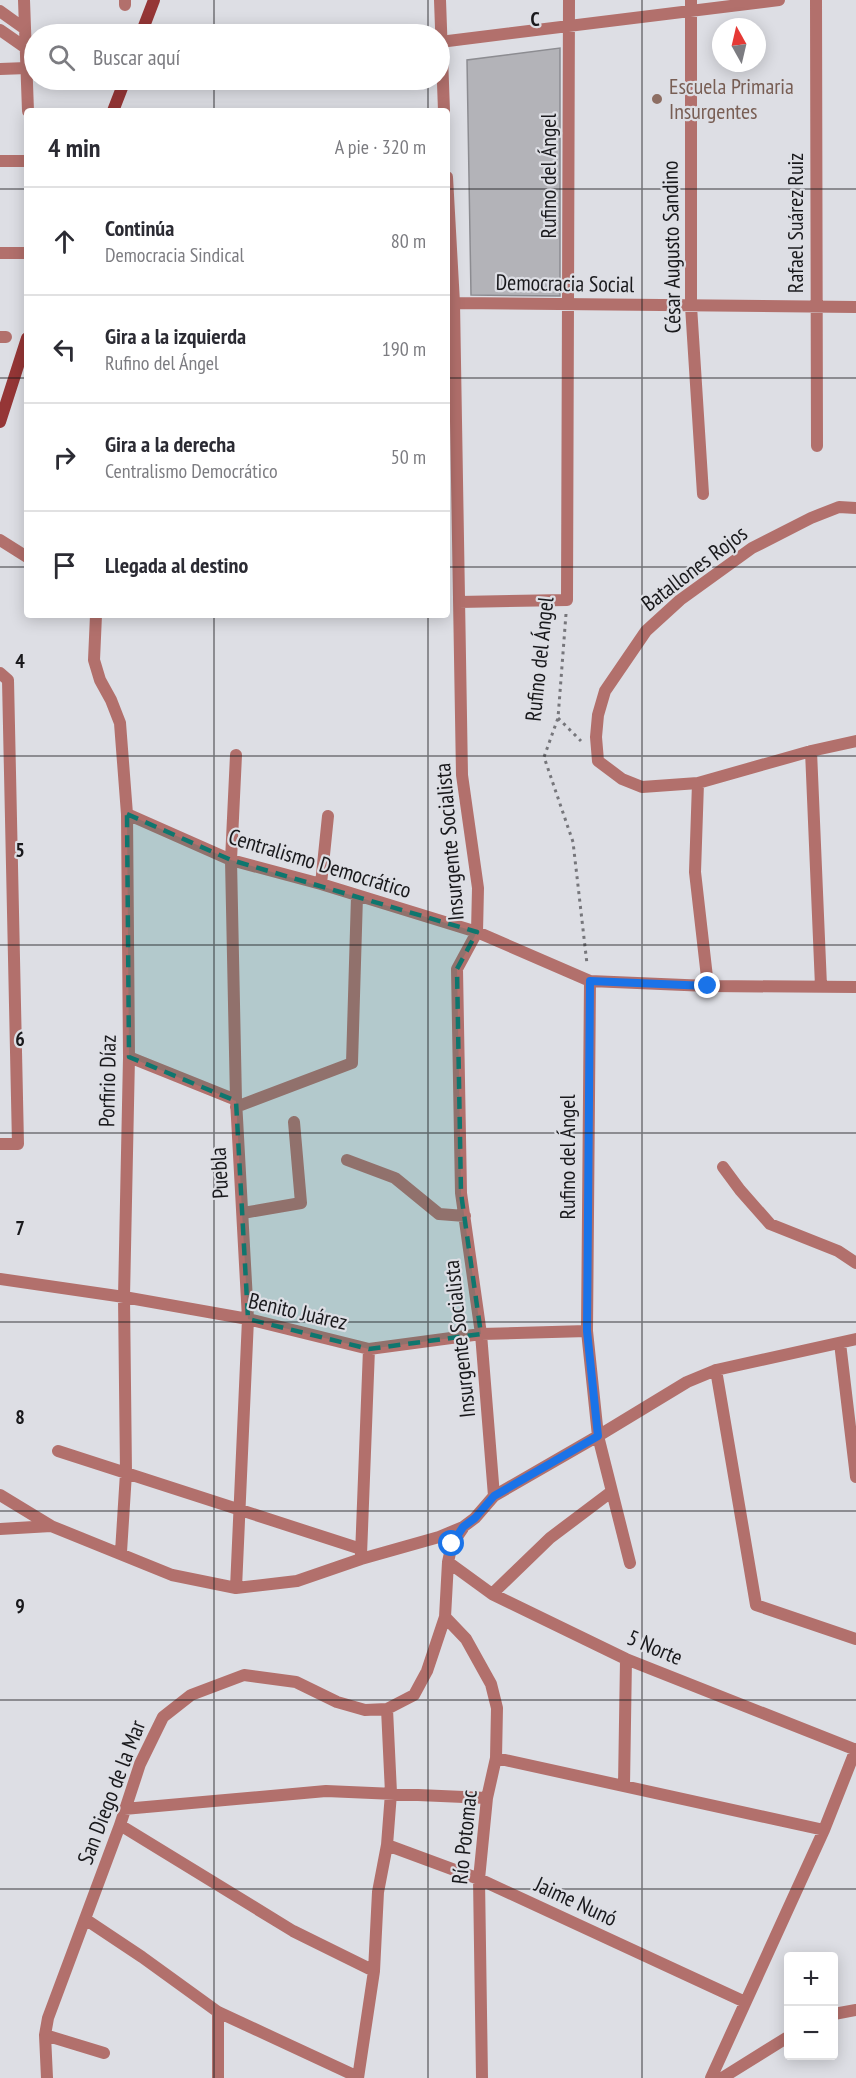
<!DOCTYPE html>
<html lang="es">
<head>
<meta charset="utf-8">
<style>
  :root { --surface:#fff; --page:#f2f2f3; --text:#2b2b33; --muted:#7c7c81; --line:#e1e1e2 }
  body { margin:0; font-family:"PT Sans Narrow",sans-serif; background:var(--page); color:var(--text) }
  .controls { position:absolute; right:18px; bottom:18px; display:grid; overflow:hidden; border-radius:6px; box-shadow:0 3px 15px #0003 }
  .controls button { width:54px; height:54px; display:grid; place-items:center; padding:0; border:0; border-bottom:2px solid var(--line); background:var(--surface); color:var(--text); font:30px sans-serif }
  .compass { position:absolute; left:712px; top:18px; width:54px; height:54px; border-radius:50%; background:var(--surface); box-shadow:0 3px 15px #0003; rotate:352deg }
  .stop { position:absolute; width:18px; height:18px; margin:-14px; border:4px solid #1a73e8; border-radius:50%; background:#fff }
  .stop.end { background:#1a73e8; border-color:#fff; box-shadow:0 2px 6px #0008 }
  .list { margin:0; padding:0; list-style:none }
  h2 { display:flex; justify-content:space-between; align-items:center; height:78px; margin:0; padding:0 24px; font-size:26px }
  h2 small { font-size:20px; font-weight:400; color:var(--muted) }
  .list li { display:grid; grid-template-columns:39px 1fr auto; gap:18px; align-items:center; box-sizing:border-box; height:108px; padding:0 24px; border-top:2px solid var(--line) }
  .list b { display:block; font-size:22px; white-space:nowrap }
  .list p { margin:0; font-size:20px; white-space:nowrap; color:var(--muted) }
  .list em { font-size:20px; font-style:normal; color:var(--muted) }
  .icon { flex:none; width:33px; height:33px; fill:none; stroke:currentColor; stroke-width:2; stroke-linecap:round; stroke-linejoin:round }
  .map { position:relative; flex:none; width:856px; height:2078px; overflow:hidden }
  .search { position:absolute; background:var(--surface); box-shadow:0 3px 15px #0003; left:24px; top:24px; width:426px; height:66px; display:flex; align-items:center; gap:15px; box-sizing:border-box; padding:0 21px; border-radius:33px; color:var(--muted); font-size:22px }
  .panel { position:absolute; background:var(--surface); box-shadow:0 3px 15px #0003; left:24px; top:108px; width:426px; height:510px; border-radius:6px }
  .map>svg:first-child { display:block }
  .building { fill:#b3b3b8; stroke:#8c8c91; stroke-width:1.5 }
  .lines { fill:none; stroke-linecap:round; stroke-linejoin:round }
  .path { stroke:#76767b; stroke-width:3; stroke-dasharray:3 4.5; stroke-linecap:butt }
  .street { stroke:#b2706c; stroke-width:12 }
  .secondary { stroke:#953636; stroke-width:12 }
  .route { stroke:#1a73e8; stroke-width:8 }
  .marked { fill:#0f766e; fill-opacity:0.2; stroke:#0f766e; stroke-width:4.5; stroke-dasharray:12 8; stroke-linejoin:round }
  .grid { fill:none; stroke:#19191c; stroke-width:1.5; stroke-opacity:0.55 }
  .education-dot { fill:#8d6e63; stroke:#dddee4; stroke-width:2 }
  .labels { text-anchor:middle; stroke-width:4.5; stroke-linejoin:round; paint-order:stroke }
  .education-label { font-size:22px; fill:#785e54; stroke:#dddee4; text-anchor:start }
  .street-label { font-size:22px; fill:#19191c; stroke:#dddee4 }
  .grid-label { font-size:20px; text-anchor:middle; font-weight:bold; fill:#19191c; stroke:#dddee4; stroke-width:4.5; stroke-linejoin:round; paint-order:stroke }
</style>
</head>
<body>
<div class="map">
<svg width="856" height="2078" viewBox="0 0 856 2078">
  <rect width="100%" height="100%" fill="#dddee4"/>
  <path class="building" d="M560,48V296L471,295L467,60Z"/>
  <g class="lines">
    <path class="path" d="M566,614L558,718L544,757L573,842L587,964
      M558,718L581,741"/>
    <path class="street" d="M24,0L28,111
      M125,0V5
      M440,0L444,111
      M691,0V306L703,494
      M816,0L817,446
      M0,11L25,29
      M0,30L26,48
      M440,42L779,0
      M0,69L27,68
      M124,81L137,80
      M0,161H27
      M447,177L454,303L462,775L478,888L477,932L457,969L461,1193L481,1334L494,1496
      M0,253H27
      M454,303L856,307
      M0,337H6
      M856,508L839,507L811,518L752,548L680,600L646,631L605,691L598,715L596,737L598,761L622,779L642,787L698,783L811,751L856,741
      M0,540L27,557
      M459,602L567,600L569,0
      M96,615L94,660L100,680L111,700L120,723L127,814L129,1057L124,1297L126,1473L121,1552
      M0,673L8,680L18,1144H0
      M811,751L821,986
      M236,755L231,860L236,1100L248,1319L236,1588
      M698,783L695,872L708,986
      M127,814L231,860L321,884L477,932L590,981L708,986L856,987
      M321,884L328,816
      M590,981L587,1331L598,1436L630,1563
      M129,1057L236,1100
      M236,1107L352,1063L357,896
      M347,1160L395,1178L439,1214L465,1216
      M723,1167L740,1190L770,1224L838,1251L856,1263
      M243,1213L301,1203L294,1122
      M0,1279L124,1297L248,1319L369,1349L481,1334L587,1331
      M840,1343L856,1477
      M716,1370L756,1605L856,1639
      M58,1451L361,1549
      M0,1495L51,1526
      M0,1529L51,1526L172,1575L236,1588L297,1581L361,1559L439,1537L463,1527L475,1518L494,1496L598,1436L687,1382L716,1370L856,1339
      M361,1555L369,1349
      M448,1562L492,1594L626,1659L856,1750
      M492,1594L550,1538L611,1492
      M445,1617L466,1639L491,1684L497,1708L496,1758L487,1798L479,1879L482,2078
      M496,1758L824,1830
      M624,1786L626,1659
      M124,1809L326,1791L487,1798
      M120,1825L293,1931L374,1971
      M387,1845L479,1879L745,2002
      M85,1919L142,1957L218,2012L358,2077
      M834,2014L856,2010
      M45,2035L104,2053
      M47,2078L45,2035L48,2018L120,1825L140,1764L163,1717L191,1695L244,1675L296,1682L337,1702L365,1710L387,1709L414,1695L427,1671L445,1617L448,1562L452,1544L463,1528
      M218,2078V2012
      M358,2078L374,1971L378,1892L387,1845L391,1793L387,1709
      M711,2078L824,1830L856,1749
      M722,2078L788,2037"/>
    <path class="secondary" d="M141,34L154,0
      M113,111L125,80
      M0,422L27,338"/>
  </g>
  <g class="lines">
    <path class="route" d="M452,1544L463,1527L475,1518L494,1496L598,1436L587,1331L590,981L708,986"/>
  </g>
  <path class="marked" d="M127,814L231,860L477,932L457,969L461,1193L481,1334L369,1349L248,1319L236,1101L129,1057Z"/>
  <path class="grid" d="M214,0V34M428,0V34M642,0V2078M214,80V111M428,80V111M0,189H27M447,189H856M0,378H27M447,378H856M0,567H27M447,567H856M214,615V2078M428,615V2078M0,756H856M0,945H856M0,1133H856M0,1322H856M0,1511H856M0,1700H856M0,1889H856"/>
  <circle class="education-dot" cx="657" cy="99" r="6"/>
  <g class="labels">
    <g class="education-label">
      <text x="669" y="94">Escuela Primaria<tspan x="669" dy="25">Insurgentes</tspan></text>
    </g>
    <g class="street-label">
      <text transform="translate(548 176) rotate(-90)" y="8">Rufino del Ángel</text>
      <text transform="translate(795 223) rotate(-90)" y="8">Rafael Suárez Ruiz</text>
      <text transform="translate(671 247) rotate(-91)" y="8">César Augusto Sandino</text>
      <text transform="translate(565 283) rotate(1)" y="8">Democracia Social</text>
      <text transform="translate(694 568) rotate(-37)" y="8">Batallones Rojos</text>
      <text transform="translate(539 659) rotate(-84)" y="8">Rufino del Ángel</text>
      <text transform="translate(449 842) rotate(-95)" y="8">Insurgente Socialista</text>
      <text transform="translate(320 863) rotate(17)" y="8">Centralismo Democrático</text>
      <text transform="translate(107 1081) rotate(-89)" y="8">Porfirio Díaz</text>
      <text transform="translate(567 1157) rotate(-90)" y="8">Rufino del Ángel</text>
      <text transform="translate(219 1173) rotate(-93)" y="8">Puebla</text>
      <text transform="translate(298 1311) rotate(13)" y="8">Benito Juárez</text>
      <text transform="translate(459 1339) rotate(-96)" y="8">Insurgente Socialista</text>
      <text transform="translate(655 1647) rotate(23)" y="8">5 Norte</text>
      <text transform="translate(111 1792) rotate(-69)" y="8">San Diego de la Mar</text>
      <text transform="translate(464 1837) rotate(-84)" y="8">Río Potomac</text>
      <text transform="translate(576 1901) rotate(25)" y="8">Jaime Nunó</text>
    </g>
  </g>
  <g class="grid-label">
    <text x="535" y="26">C</text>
    <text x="20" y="668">4</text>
    <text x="20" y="857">5</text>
    <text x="20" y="1046">6</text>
    <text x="20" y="1235">7</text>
    <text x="20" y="1424">8</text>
    <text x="20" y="1613">9</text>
  </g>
</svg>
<div class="controls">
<button>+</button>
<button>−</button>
</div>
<svg class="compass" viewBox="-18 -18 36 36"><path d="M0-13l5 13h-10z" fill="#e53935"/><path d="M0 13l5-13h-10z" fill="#7c7c81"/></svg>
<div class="stop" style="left:452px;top:1544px"></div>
<div class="stop end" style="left:708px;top:986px"></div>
<div class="search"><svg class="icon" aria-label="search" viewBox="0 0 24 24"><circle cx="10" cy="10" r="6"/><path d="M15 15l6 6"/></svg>Buscar aquí</div>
<section class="panel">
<h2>4 min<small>A pie · 320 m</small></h2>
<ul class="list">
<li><svg class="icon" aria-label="ahead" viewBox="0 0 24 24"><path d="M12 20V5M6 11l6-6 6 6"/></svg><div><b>Continúa</b><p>Democracia Sindical</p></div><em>80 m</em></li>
<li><svg class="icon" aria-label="left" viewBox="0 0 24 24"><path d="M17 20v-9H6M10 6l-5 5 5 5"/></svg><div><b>Gira a la izquierda</b><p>Rufino del Ángel</p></div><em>190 m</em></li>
<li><svg class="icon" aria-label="right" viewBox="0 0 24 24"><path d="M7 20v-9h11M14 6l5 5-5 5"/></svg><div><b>Gira a la derecha</b><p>Centralismo Democrático</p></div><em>50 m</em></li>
<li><svg class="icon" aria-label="arrive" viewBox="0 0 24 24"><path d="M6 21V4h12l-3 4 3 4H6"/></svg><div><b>Llegada al destino</b></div></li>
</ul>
</section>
</div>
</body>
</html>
